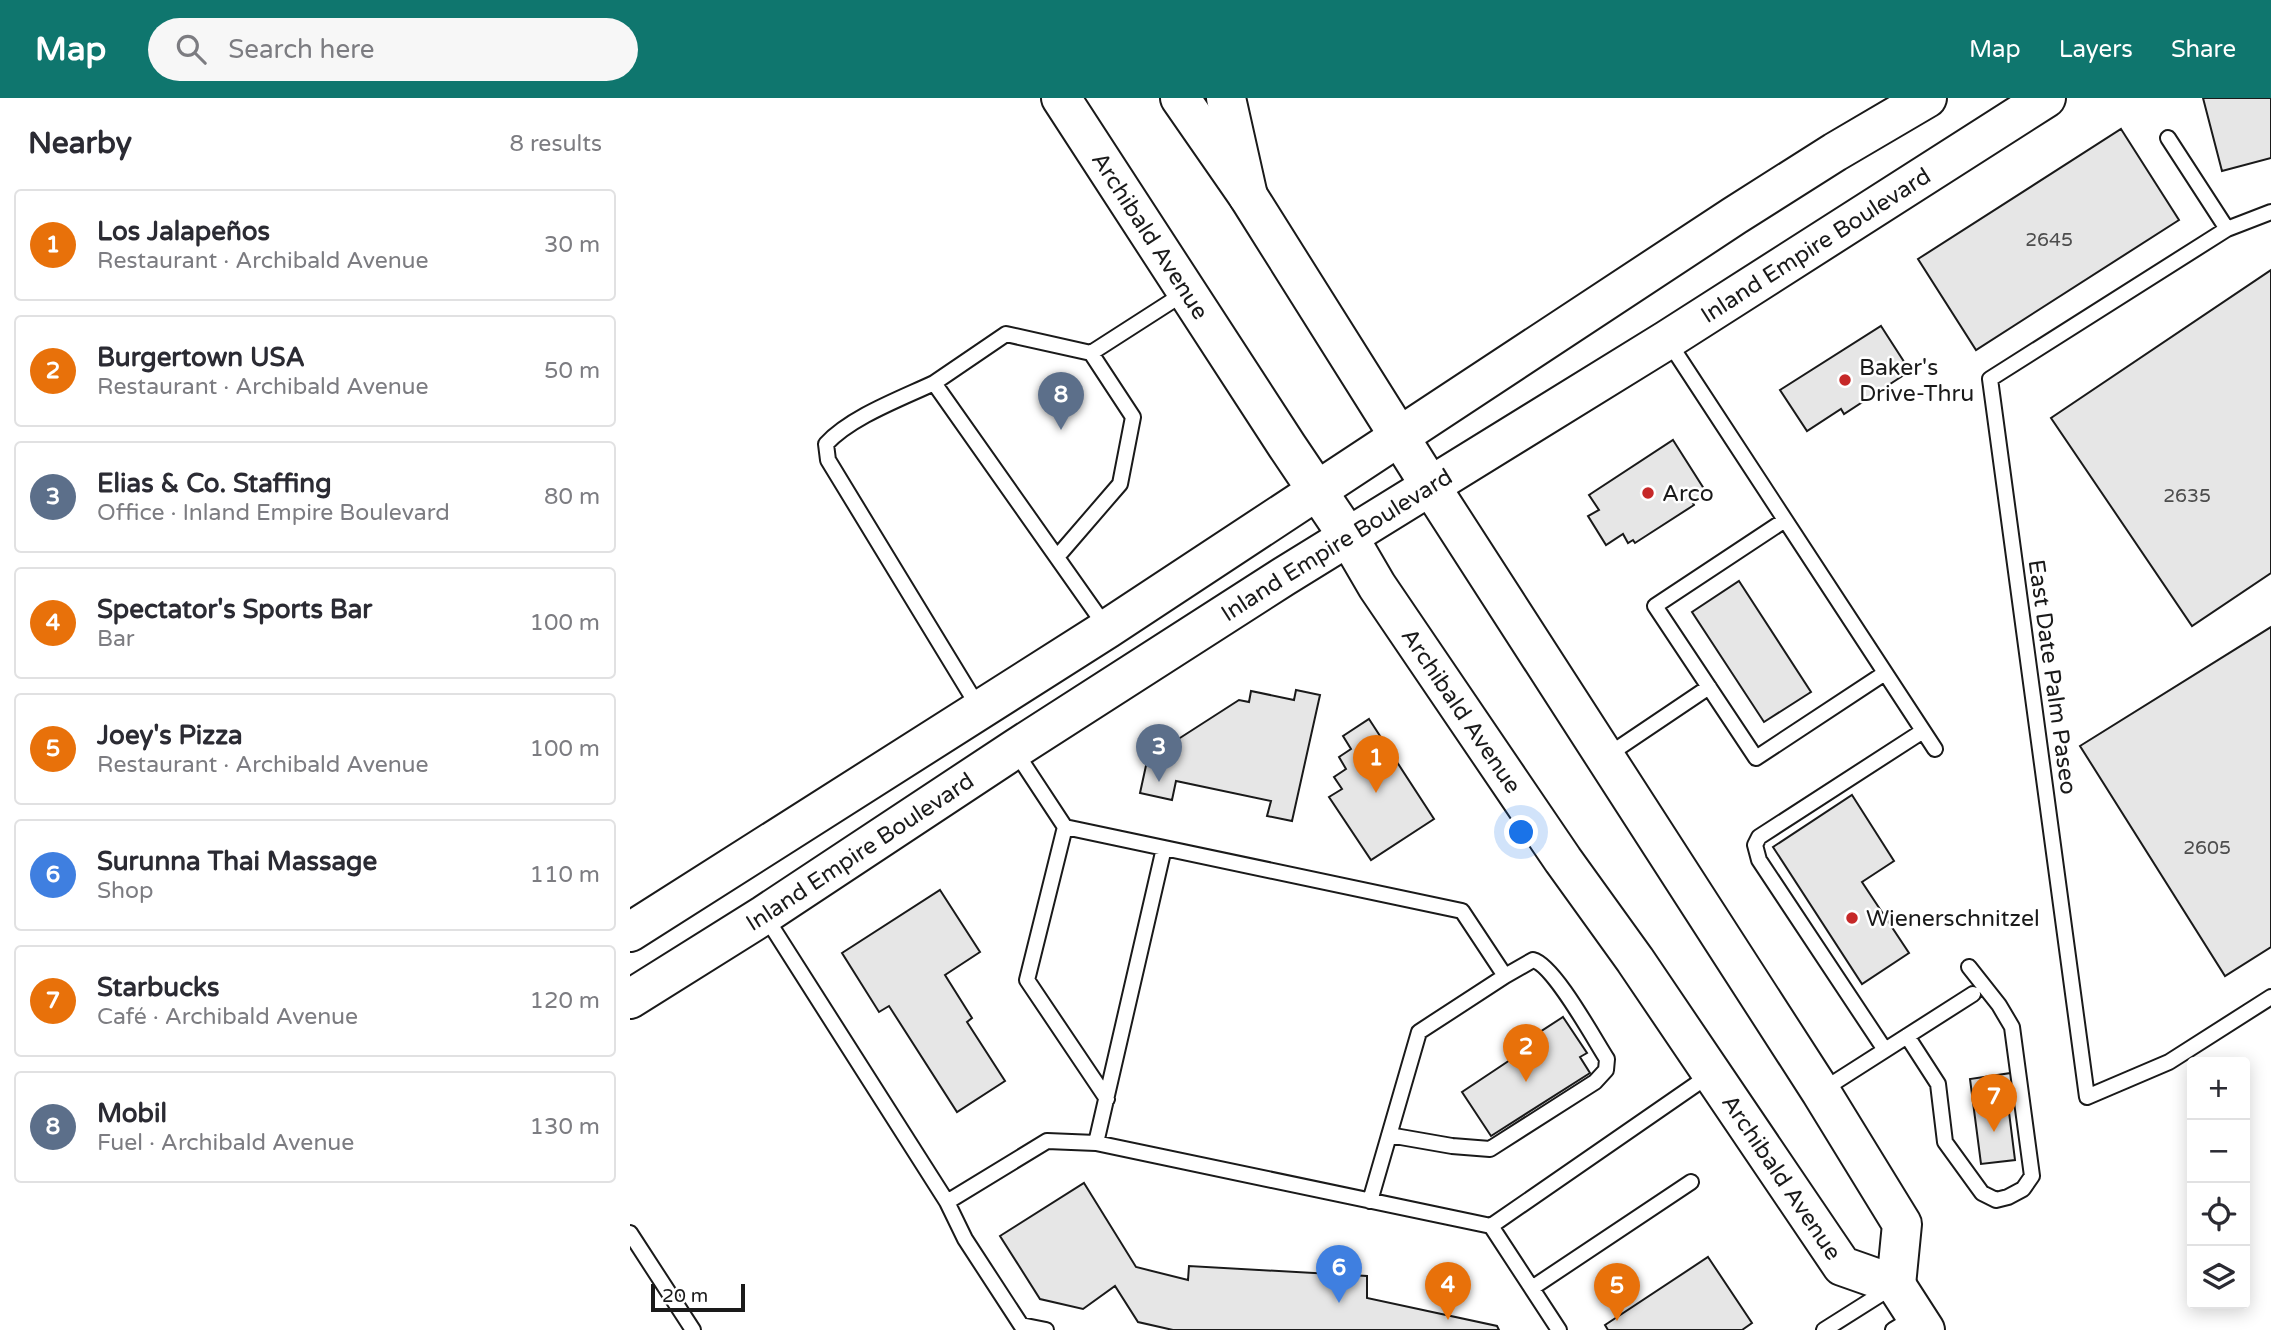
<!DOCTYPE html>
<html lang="en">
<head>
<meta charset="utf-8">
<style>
  :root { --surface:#fff; --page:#f7f7f7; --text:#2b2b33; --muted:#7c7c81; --line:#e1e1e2; --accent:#0f766e }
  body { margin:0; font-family:"Varela Round",sans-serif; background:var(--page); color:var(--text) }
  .controls { position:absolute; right:21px; bottom:21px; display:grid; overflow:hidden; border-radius:7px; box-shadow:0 4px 18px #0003 }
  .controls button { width:63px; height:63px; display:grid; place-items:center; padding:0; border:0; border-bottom:2px solid var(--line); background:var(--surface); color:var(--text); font:35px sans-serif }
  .scale { position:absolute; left:21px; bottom:18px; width:94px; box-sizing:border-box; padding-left:7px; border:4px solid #1a1a1a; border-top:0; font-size:19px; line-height:24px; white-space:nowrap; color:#1a1a1a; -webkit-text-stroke:5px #fff; paint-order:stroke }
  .you { position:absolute; left:892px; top:735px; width:24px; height:24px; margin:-18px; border:5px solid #fff; border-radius:50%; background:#1a73e8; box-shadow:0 0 0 10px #1a73e833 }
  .badge { display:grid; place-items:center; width:46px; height:46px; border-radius:50%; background:var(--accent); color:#fff; font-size:23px; font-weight:700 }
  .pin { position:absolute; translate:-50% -58px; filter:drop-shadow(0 2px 4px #0008) }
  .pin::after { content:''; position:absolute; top:37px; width:24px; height:21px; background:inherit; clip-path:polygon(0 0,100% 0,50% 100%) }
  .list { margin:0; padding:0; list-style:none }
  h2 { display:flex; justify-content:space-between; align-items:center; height:91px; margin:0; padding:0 28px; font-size:30px }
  h2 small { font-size:23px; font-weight:400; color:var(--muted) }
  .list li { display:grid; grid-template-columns:46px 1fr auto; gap:21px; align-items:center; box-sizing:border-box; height:112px; margin:0 14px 14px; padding:0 14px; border:2px solid var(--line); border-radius:7px }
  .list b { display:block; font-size:26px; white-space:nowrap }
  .list p { margin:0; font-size:23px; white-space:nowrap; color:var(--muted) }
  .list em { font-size:23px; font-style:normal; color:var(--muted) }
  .icon { flex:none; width:38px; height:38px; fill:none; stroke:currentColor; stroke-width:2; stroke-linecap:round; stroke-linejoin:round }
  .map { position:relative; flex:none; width:1641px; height:1232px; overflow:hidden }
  header { display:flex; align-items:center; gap:42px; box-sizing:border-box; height:98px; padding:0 35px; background:var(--accent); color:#fff }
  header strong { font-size:33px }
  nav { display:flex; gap:38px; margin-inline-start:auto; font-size:24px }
  .search { width:490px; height:63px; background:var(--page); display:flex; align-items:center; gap:18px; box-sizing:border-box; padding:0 24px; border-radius:38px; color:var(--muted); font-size:26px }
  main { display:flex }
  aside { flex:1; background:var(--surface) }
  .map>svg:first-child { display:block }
  .building { fill:#e6e6e6; stroke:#1a1a1a; stroke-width:2 }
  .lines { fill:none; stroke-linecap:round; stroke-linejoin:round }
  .service-casing { stroke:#1a1a1a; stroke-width:18 }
  .secondary-casing { stroke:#1a1a1a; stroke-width:42 }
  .motorway-casing { stroke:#1a1a1a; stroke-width:42 }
  .service { stroke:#fff; stroke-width:14 }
  .secondary { stroke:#fff; stroke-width:38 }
  .motorway { stroke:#fff; stroke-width:38 }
  .poi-dot { fill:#c62828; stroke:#fff; stroke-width:2.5 }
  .labels { text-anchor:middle; stroke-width:5; stroke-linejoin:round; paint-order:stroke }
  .number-label { font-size:19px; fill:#4d4d4d }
  .street-label { font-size:23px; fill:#1a1a1a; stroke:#fff }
  .poi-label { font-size:23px; fill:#1a1a1a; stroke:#fff; text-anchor:start }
</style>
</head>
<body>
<header>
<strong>Map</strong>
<div class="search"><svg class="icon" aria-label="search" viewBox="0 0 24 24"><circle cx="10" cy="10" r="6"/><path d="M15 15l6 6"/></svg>Search here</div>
<nav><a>Map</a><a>Layers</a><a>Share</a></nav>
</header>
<main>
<aside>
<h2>Nearby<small>8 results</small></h2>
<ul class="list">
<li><span class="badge" style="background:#e8710a">1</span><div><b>Los Jalapeños</b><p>Restaurant · Archibald Avenue</p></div><em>30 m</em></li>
<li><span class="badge" style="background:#e8710a">2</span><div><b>Burgertown USA</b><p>Restaurant · Archibald Avenue</p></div><em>50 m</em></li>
<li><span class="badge" style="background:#5c6f8a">3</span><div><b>Elias &amp; Co. Staffing</b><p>Office · Inland Empire Boulevard</p></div><em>80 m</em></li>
<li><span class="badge" style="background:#e8710a">4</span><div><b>Spectator's Sports Bar</b><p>Bar</p></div><em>100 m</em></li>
<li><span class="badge" style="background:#e8710a">5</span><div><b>Joey's Pizza</b><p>Restaurant · Archibald Avenue</p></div><em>100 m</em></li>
<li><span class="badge" style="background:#3f7fe0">6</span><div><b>Surunna Thai Massage</b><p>Shop</p></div><em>110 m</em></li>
<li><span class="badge" style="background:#e8710a">7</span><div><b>Starbucks</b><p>Café · Archibald Avenue</p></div><em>120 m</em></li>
<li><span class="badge" style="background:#5c6f8a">8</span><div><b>Mobil</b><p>Fuel · Archibald Avenue</p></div><em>130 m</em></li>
</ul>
</aside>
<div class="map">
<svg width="1641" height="1232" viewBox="0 0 1641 1232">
  <rect width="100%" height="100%" fill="#fff"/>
  <path class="building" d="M1573,0H1641V60L1592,73Z
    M1491,31L1549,122L1346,252L1288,161Z
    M1641,172V475L1562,528L1421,320Z
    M1251,228L1280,273L1214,316L1211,311L1177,333L1150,292Z
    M1043,342L1076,394L1062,403L1064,407L1005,445L1003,442L998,445L993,436L976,447L958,418L969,412L959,397Z
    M1109,483L1181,594L1134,624L1062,514Z
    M1641,529V849L1595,878L1450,648Z
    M666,592L690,597L662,723L637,718L641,703L546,683L542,702L510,695L517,663L523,665L525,656L609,602L619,604L621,593L664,602Z
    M739,621L804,721L741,762L699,699L712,691L704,679L716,671L709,659L721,651L713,638Z
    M1222,697L1264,763L1232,784L1279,855L1232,886L1143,749Z
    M310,792L350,854L315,877L342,920L337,924L375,983L327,1014L259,908L249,914L212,855Z
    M933,919L957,955L950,959L960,975L861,1038L832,994L886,958L882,952Z
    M1381,975L1385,1005L1378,1006L1385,1062L1351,1066L1340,981Z
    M454,1085L506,1169L558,1182L559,1168L737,1178V1200L867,1228L869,1232H543L508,1224L485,1188L453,1211L410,1201L370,1138Z
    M1078,1159L1122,1225L1112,1232H978L975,1227Z"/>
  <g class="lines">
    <defs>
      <path id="service" d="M1538,40L1597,131
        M1641,114L1597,131L1360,281L1457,999L1539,964L1641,899
        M1038,243L1305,651
        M304,285C270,301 221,319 196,346L198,362L349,610
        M1155,422L1025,508L1126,660L1255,575
        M427,459L490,386L503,319L461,255
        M476,529L304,285L376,236L461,255L556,194
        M385,653L435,729L832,813L875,878L789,934L740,1103
        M975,659L1079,589
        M435,729L397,882L477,1001
        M135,818L317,1104L335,1141L391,1227L416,1232
        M1277,938L1308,986L1315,1044L1352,1095L1366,1102L1378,1099L1393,1091L1402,1078L1382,929L1369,907L1339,869
        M1255,952L1129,762L1125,747L1129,739L1293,633
        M1191,993L1343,896
        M759,1037L822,1048L860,1051L965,984L976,972L977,961C964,941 924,867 903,862L875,878
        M466,1045L534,750
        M317,1104L417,1043L466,1045L861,1128L929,1232
        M861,1128L1081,976
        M0,1135L63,1232
        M902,1190L1061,1084
        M1194,1232L1259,1191
        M1263,1232L1286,1218"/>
      <g id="secondary">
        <path id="s1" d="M431,0L657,348L719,440L747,488L933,762L1005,862L1212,1168L1266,1187L1295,1232"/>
        <path d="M550,0L618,98L801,389L1191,994L1272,1126L1266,1187"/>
        <path d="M0,834L477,531L1104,118L1205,54L1297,0"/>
        <path id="s2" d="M0,901L134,817L385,651L653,479L1037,242L1416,0"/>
      </g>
      <path id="motorway" d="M596,0L618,98"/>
    </defs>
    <use href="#service" class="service-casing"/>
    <use href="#secondary" class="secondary-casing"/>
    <use href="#motorway" class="motorway-casing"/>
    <use href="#service" class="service"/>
    <use href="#secondary" class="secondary"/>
    <use href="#motorway" class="motorway"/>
  </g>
  <g class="poi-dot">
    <circle cx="1215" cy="282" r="7"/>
    <circle cx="1018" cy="395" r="7"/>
    <circle cx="1222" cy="820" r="7"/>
  </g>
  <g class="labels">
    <g class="number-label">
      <text x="1419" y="148">2645</text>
      <text x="1557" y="404">2635</text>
      <text x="1577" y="756">2605</text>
    </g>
    <g class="street-label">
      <text dy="8" stroke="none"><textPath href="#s1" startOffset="164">Archibald Avenue</textPath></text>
      <text dy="8" stroke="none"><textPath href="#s2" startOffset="1405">Inland Empire Boulevard</textPath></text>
      <text dy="8" stroke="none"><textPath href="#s2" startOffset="840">Inland Empire Boulevard</textPath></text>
      <text transform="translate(1423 579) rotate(82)" y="8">East Date Palm Paseo</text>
      <text dy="8" stroke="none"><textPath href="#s1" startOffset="732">Archibald Avenue</textPath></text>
      <text dy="8" stroke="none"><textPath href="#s2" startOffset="273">Inland Empire Boulevard</textPath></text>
      <text dy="8" stroke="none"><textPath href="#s1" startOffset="1298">Archibald Avenue</textPath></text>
    </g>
    <g class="poi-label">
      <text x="1229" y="277">Baker's<tspan x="1229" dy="26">Drive-Thru</tspan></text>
      <text x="1032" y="403">Arco</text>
      <text x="1236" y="828">Wienerschnitzel</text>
    </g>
  </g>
</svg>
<div class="controls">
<button>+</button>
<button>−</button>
<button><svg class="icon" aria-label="locate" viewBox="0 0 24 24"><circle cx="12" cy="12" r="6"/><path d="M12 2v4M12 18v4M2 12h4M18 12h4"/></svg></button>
<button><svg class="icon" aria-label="layers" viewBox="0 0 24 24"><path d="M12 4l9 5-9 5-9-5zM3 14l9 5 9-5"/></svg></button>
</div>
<div class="scale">20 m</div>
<div class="you"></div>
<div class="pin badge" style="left:746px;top:695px;background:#e8710a">1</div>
<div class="pin badge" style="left:896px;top:984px;background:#e8710a">2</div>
<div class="pin badge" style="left:529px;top:684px;background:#5c6f8a">3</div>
<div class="pin badge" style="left:818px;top:1222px;background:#e8710a">4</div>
<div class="pin badge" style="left:987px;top:1223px;background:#e8710a">5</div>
<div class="pin badge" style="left:709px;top:1205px;background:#3f7fe0">6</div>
<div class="pin badge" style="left:1364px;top:1034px;background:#e8710a">7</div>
<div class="pin badge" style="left:431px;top:332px;background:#5c6f8a">8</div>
</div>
</main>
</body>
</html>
